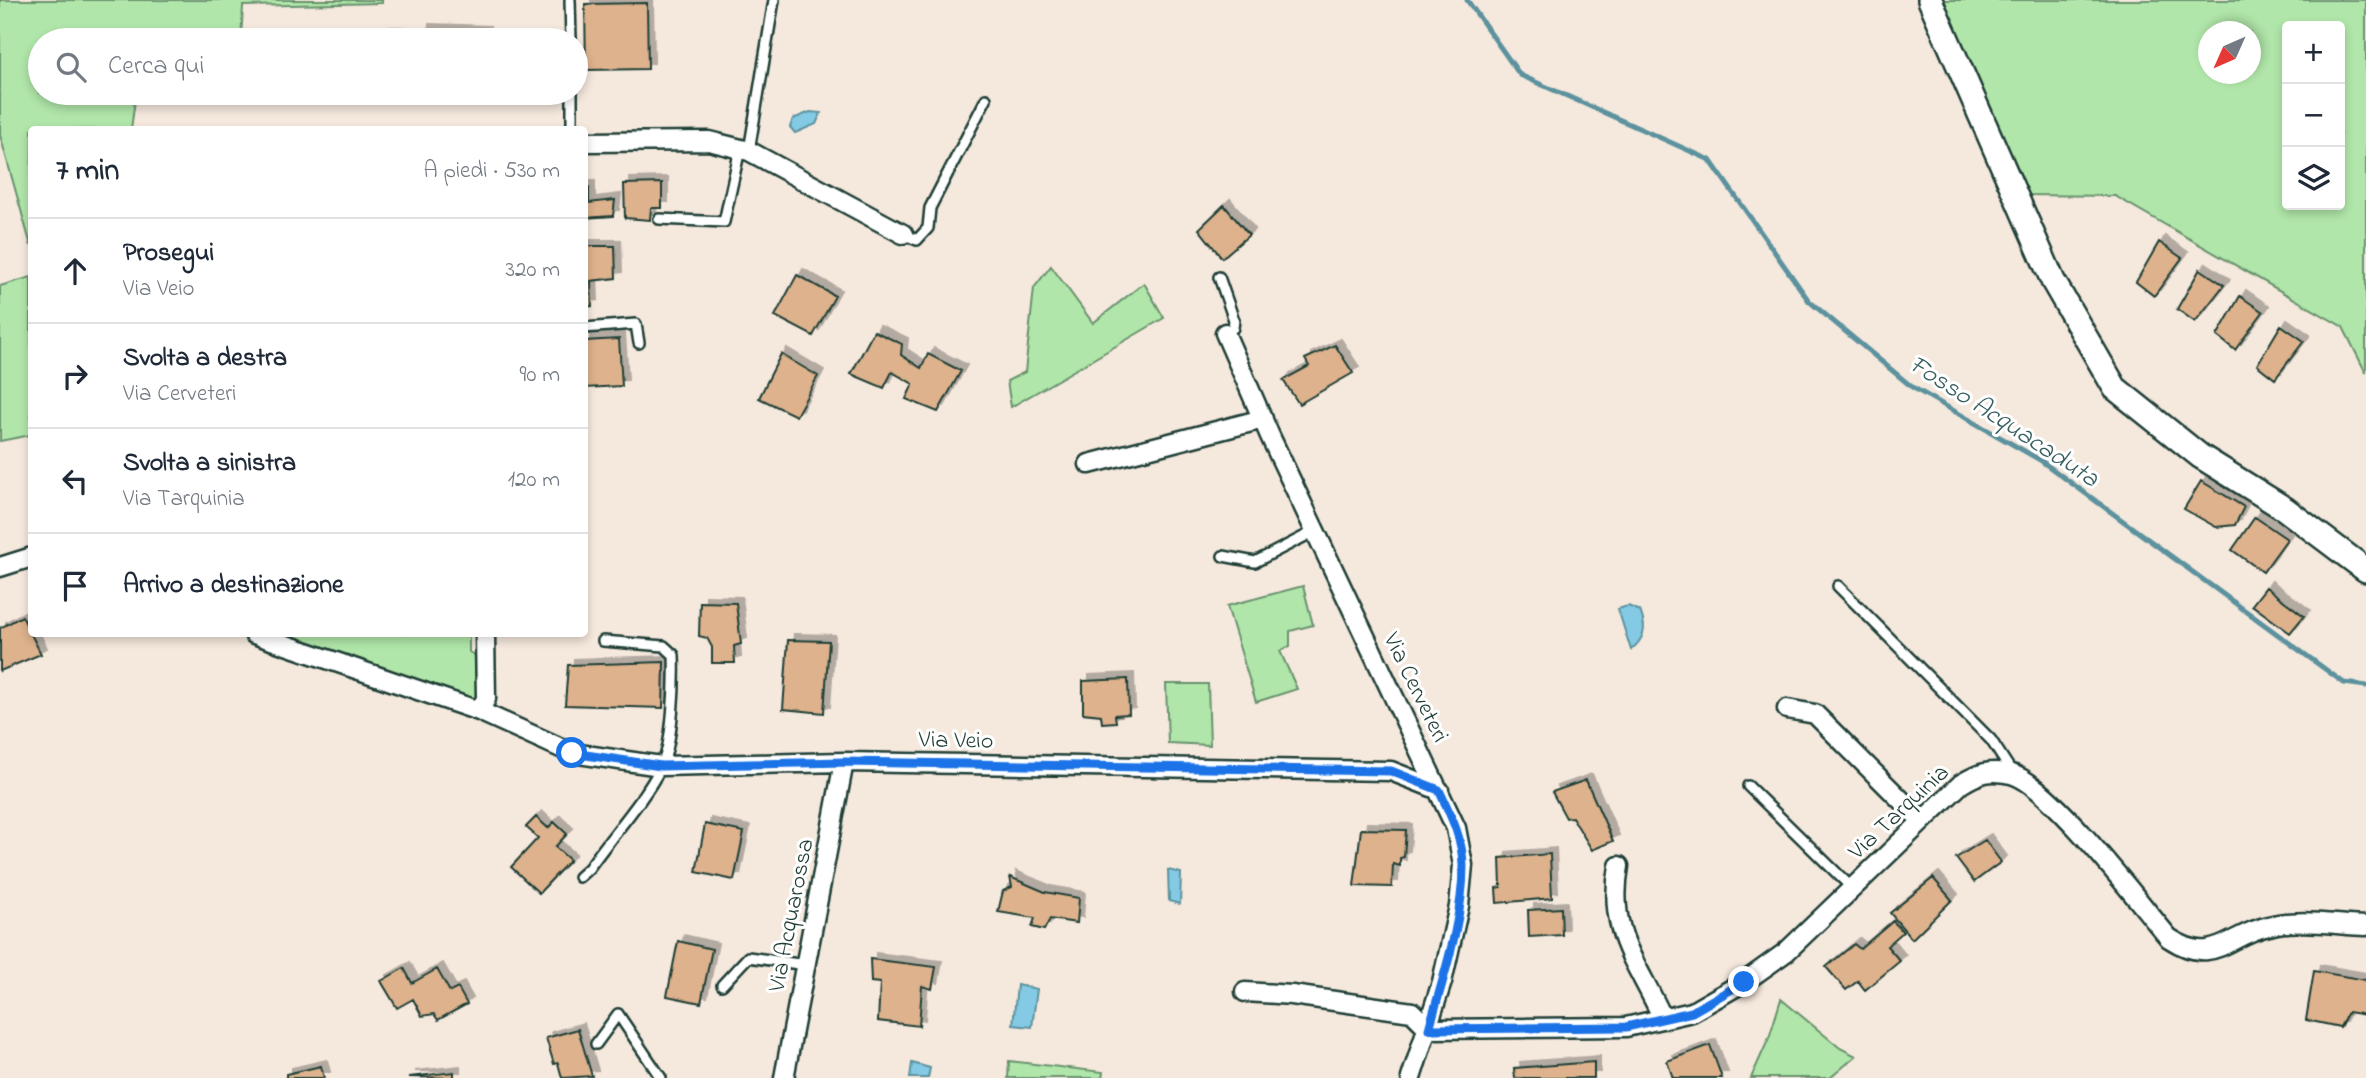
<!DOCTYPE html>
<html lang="it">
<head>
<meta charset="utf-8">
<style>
  :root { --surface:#fff; --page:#f2f2f3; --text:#1f2937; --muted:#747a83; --line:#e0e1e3 }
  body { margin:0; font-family:"Indie Flower",sans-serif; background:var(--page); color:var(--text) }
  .controls { position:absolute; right:21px; top:21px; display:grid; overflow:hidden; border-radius:7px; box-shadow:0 4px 10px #0003 }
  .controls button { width:63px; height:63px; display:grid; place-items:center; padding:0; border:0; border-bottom:2px solid var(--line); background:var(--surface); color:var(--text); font:35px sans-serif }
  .compass { position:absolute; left:2198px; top:21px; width:63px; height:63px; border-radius:50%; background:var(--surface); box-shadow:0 4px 10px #0003; rotate:225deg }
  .stop { position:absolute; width:21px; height:21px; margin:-16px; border:5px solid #1a73e8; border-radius:50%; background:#fff }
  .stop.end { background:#1a73e8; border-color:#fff; box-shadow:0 2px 7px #0008 }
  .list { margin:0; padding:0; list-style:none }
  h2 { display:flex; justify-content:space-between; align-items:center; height:91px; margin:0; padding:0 28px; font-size:30px }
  h2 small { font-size:23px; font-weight:400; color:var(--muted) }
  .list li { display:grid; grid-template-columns:46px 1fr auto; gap:21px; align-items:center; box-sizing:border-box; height:105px; padding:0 28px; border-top:2px solid var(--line) }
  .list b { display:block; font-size:26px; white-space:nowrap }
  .list p { margin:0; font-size:23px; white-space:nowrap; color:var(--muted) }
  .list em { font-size:23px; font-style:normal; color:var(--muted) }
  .icon { flex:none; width:38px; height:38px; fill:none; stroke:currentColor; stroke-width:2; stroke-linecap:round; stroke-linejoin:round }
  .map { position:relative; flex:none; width:2366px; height:1078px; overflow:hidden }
  .search { position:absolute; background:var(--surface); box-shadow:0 4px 10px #0003; left:28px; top:28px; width:560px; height:77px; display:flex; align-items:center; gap:18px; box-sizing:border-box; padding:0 24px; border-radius:38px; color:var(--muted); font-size:26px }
  .panel { position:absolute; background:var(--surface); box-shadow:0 4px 10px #0003; left:28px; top:126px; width:560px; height:511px; border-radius:7px }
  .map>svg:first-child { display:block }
  .green { fill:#b0e6a9; stroke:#68926e; stroke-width:2; fill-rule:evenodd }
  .water { fill:#84cae5; stroke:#5c929e; stroke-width:2 }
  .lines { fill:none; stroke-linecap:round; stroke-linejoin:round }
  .stream { stroke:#5c929e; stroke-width:5 }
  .building { fill:#ddb28d; stroke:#1f3d34; stroke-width:2; filter:url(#shadow) }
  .service-casing { stroke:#1f3d34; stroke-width:14 }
  .minor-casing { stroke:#1f3d34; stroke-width:23 }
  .tertiary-casing { stroke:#1f3d34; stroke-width:28 }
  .service { stroke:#fff; stroke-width:9 }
  .minor { stroke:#fff; stroke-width:18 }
  .tertiary { stroke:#fff; stroke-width:23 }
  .route { stroke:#1a73e8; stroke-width:9 }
  .labels { text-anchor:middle; stroke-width:6; stroke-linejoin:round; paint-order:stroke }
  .street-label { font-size:24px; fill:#1f3d34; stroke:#fff }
  .water-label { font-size:26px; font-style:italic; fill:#386060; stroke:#fff }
</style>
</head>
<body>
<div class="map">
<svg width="2366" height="1078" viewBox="0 0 2366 1078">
  <defs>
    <filter id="shadow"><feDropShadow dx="6" dy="-6" stdDeviation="0" flood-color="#0004"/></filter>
  </defs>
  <rect width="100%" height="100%" fill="#f5e8dd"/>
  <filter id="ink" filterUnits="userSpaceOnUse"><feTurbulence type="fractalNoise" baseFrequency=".0143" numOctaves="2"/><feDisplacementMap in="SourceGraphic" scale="14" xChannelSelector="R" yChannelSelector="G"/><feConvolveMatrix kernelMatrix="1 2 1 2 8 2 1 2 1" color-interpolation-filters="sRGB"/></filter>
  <g filter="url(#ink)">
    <path class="green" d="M0,0H382V3L243,6L241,40L144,37L143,40H40V93H136L131,129L32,130L31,246L0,135Z
      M1932,0H2366V373L2343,327L2115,196L2025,195ZM2287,26H2340V205H2287ZM2208,32H2250V74H2208Z
      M1051,266L1093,323L1144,283L1164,318L1011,407L1007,381L1025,372L1034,288Z
      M31,277V435L0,441V286Z
      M1303,586L1313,625L1290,631V646L1280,651L1297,689L1256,702L1227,606Z
      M275,634H469V652L483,660L476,706Z
      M1166,684H1208L1210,745L1168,743Z
      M1781,999L1840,1048L1856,1056L1830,1078H1751L1769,1038Z
      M1009,1061L1103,1072L1102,1078H1008Z"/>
    <path class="water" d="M810,112L821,113L816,124L795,133L790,127L793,119Z
      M1628,606L1640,611C1647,628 1645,638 1631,650L1618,609Z
      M1168,870L1181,873L1180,904L1169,901Z
      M1017,985L1037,989L1032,1027L1013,1025Z
      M912,1063L930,1068L928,1078H910Z"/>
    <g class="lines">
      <path class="stream" d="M1467,0L1520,75L1710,160L1809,301L1912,387L2040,460L2344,683L2366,686"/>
    </g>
    <path class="building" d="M647,3L648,69L586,70L585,4Z
      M423,30L484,32V40H422Z
      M336,33H397V40H336Z
      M662,183V208H651L650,220L625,218L624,184Z
      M584,187H589V203L615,200L613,216L584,218Z
      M1224,205L1249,235L1222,258L1199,229Z
      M2159,242L2182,258L2154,296L2136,282Z
      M584,246H615L616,278L591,281L592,306L584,307Z
      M2200,269L2224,285L2195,322L2177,309Z
      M797,275L835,296L813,336L775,316Z
      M2240,296L2263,312L2235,350L2217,336Z
      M2281,325L2304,341L2275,379L2257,365Z
      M874,331L902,344L901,355L921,368L928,354L961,371L938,412L906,399L913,384L892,372L884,388L851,374Z
      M619,339L622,386L584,388V341Z
      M1335,345L1353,373L1299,404L1283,380L1309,366L1305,359Z
      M781,354L818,376L796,416L759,398Z
      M2201,481L2244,507L2235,525L2216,527L2184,509Z
      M2255,517L2287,539L2263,572L2232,550Z
      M2266,587L2304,616L2290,633L2252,605Z
      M700,602L736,603L741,644L734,646L735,663H712V647L707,638L699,636Z
      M22,616L41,654L0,671V628Z
      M788,640L829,641L824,713L783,709Z
      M664,662L663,708L565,705L568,665Z
      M1128,679L1129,714L1115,715L1116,722L1102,723L1101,715L1083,713V681Z
      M1586,780L1613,841L1592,850L1572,817L1566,818L1552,792Z
      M536,817L548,828L554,822L567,834L555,847L570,860L539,893L511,867L538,838L526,827Z
      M705,824L744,832L734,880L696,872Z
      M1361,829L1406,830L1404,857L1400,858V866L1393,864L1392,887L1354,886Z
      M1985,840L2001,862L1974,882L1956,858Z
      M1550,854L1552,898L1497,903L1496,888L1501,887L1500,858Z
      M1010,877L1045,892L1079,898L1077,923L1050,919L1044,930L1032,927L1035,918L998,912L1003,891L1012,887Z
      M1933,878L1952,900L1912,939L1890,913Z
      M1561,908L1562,935L1529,937L1528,910Z
      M1893,921L1903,932L1887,946L1900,961L1865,990L1858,981L1846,990L1826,967L1854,944L1860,949Z
      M678,941L712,949L701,1003L667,996Z
      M870,959L936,967L932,989L922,986L919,1026L878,1021L880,983L871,982Z
      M404,968L412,983L437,969L450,992L458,988L467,1004L438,1020L434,1014L422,1016L413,999L397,1008L381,981Z
      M2314,971L2366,980V1015L2348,1012L2340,1027L2306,1020Z
      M578,1029L592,1076L562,1078L558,1063L554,1064L546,1038Z
      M1710,1045L1722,1078H1673L1667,1061Z
      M1594,1062V1078H1515L1514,1068Z
      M321,1066L324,1078H286V1074Z
      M454,1072V1078L409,1077Z"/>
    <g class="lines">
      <defs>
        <path id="service" d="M570,0L571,40
          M572,93V130
          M749,151L774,0
          M659,219L724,222L740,149
          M903,234L917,240L928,228L930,208L986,99
          M1219,277L1234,320L1233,328L1225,333
          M584,328L636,324L639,343
          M1223,556L1255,562L1315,531
          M1838,586L1991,740L2013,774
          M1748,786L1852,888
          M579,877L589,868C612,835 643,802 661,767C673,744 675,682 674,655L664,646L603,641
          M722,985L748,957L806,965
          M596,1044L618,1014L661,1078"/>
        <path id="minor" d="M584,142L709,141L749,151L903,234
          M1225,333L1270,436L1456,828L1463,865L1459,906L1442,982L1411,1078
          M1089,464L1263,419
          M0,567L32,557
          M254,634L479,711L572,753L661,766L844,762L1391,771L1439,790
          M1787,709L1815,714L1922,821
          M479,711L486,699L485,634
          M1619,866C1607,933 1637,961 1663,1019
          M1245,992L1292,995L1412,1012L1429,1029L1626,1027L1692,1012L1744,982L1786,952L1961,784C1979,773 1990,769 2011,774C2049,783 2140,904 2169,938C2215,968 2226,935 2269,926C2300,918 2335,925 2366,926
          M784,1078L844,762"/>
        <path id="tertiary" d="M1930,0L2053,281L2115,388L2200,456L2285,509L2366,570"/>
      </defs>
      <use href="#service" class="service-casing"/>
      <use href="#minor" class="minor-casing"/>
      <use href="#tertiary" class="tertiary-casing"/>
      <use href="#service" class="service"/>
      <use href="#minor" class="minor"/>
      <use href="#tertiary" class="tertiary"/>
    </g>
  </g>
  <g class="lines" filter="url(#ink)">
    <path class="route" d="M572,753L661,766L844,762L1391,771L1439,790C1450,814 1463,839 1463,866C1463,920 1443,978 1429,1029L1626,1027L1692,1012L1744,982"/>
  </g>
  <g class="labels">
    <g class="street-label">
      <text transform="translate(1417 687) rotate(64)" y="8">Via Cerveteri</text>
      <text transform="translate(956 739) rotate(1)" y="8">Via Veio</text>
      <text transform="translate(1898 811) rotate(-43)" y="8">Via Tarquinia</text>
      <text transform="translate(790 915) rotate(-79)" y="8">Via Acquarossa</text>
    </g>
    <g class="water-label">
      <text transform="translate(2005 420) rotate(33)" y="9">Fosso Acquacaduta</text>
    </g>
  </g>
</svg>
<div class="controls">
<button>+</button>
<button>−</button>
<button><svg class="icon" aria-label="layers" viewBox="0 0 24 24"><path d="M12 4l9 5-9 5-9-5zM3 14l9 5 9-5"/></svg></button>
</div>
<svg class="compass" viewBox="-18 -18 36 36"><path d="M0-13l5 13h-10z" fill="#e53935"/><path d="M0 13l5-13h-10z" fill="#747a83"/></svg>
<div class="stop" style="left:572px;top:753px"></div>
<div class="stop end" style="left:1744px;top:982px"></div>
<div class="search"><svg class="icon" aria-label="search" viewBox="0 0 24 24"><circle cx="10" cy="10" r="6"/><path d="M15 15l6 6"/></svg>Cerca qui</div>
<section class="panel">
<h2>7 min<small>A piedi · 530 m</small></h2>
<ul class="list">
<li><svg class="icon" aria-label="ahead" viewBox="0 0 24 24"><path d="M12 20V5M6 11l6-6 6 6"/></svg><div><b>Prosegui</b><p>Via Veio</p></div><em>320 m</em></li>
<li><svg class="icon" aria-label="right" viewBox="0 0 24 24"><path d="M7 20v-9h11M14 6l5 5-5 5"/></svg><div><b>Svolta a destra</b><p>Via Cerveteri</p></div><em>90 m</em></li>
<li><svg class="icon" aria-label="left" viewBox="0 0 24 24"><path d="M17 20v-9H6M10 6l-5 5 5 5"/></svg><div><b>Svolta a sinistra</b><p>Via Tarquinia</p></div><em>120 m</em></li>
<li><svg class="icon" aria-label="arrive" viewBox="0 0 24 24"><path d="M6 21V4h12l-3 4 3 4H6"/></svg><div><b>Arrivo a destinazione</b></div></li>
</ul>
</section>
</div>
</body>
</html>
